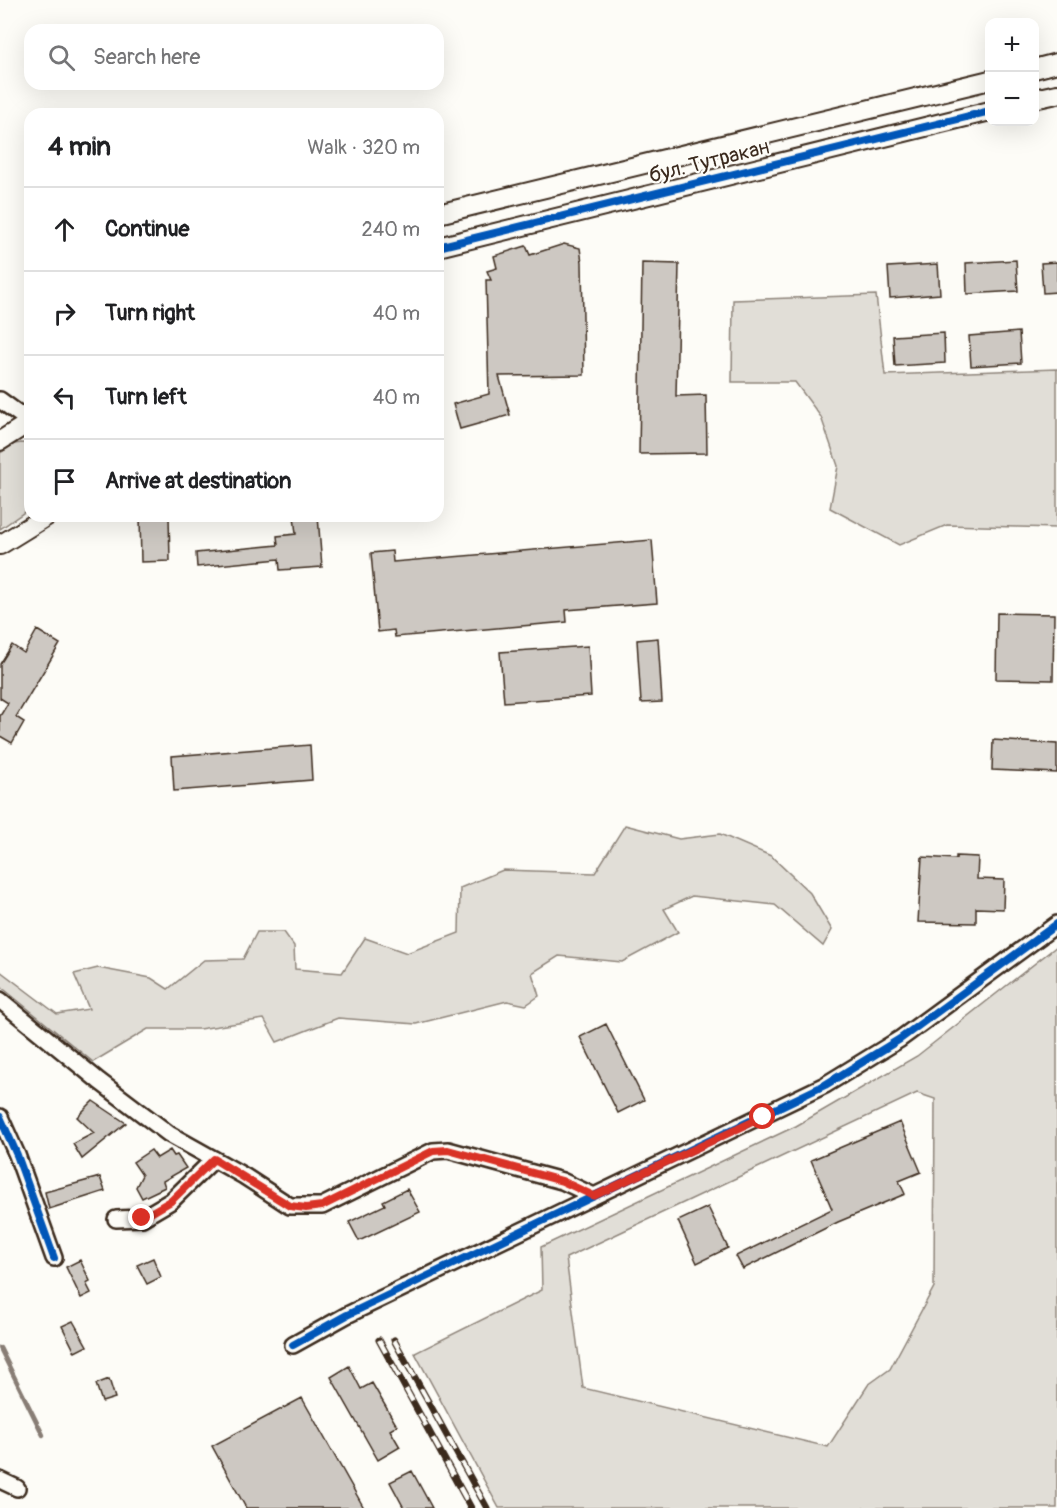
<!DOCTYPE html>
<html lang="en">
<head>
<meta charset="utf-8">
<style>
  :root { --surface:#fff; --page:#f2f2f2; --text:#202124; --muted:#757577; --line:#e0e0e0 }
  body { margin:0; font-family:Pangolin,sans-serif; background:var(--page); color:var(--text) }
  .controls { position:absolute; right:18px; top:18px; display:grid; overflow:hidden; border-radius:12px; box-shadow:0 6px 24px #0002 }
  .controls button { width:54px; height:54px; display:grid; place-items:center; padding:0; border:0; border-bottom:2px solid var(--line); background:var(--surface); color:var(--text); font:30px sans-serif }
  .stop { position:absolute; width:18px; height:18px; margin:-14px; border:4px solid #d93025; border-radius:50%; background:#fff }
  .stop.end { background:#d93025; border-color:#fff; box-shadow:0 2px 6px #0008 }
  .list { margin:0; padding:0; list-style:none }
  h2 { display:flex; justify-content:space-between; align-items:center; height:78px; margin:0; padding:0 24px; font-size:26px }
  h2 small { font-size:20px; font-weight:400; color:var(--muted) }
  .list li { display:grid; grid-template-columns:39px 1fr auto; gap:18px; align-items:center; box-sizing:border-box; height:84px; padding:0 24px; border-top:2px solid var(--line) }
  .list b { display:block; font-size:22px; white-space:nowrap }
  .list em { font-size:20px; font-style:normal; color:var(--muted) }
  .icon { flex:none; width:33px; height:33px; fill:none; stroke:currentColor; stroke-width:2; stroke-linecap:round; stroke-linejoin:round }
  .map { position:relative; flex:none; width:1057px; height:1508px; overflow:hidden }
  .search { position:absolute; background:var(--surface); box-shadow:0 6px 24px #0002; left:24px; top:24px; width:420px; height:66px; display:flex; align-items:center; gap:15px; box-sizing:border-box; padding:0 21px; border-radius:18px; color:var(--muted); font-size:22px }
  .panel { position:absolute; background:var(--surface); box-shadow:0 6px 24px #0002; left:24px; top:108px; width:420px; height:414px; border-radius:18px }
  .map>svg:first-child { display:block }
  .green { fill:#e1ded7; stroke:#8e847a; stroke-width:1.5; fill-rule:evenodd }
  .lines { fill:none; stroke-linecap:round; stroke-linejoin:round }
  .stream { stroke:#887d74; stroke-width:4.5 }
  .building { fill:#cdc8c2; stroke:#3b2a1e; stroke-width:1.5 }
  .minor-casing { stroke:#3b2a1e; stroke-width:20 }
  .major-casing { stroke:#3b2a1e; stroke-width:22 }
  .minor { stroke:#fdfcf7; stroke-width:15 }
  .major { stroke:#fdfcf7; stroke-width:18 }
  .rail-casing { stroke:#3b2a1e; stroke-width:7 }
  .rail { stroke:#fdfcf7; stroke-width:4.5; stroke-dasharray:14; stroke-linecap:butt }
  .cycleway-casing { stroke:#fdfcf7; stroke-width:11 }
  .cycleway { stroke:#0057b8; stroke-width:8 }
  .route { stroke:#d93025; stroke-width:8 }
  .labels { text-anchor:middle; stroke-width:4.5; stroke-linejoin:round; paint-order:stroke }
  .street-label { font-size:21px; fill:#3b2a1e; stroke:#fdfcf7 }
</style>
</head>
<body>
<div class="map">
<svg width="1057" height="1508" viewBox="0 0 1057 1508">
  <rect width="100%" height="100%" fill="#fdfcf7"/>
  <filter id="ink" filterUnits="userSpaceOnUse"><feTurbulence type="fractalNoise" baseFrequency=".0167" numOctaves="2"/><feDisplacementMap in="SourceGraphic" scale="12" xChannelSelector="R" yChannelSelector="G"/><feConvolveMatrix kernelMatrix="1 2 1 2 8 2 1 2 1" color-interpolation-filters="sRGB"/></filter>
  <g filter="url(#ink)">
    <path class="green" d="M876,295L885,375L1057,369V528L947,525L899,545L830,508L838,466L821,417L795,382H732L733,300Z
      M22,443L30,444V508L0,529V453L14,444Z
      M625,825L679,839L720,834L771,856L810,893L832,930L823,946L775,905L692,896L664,909L678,932L622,962L559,956L532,973L539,996L526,1005L507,1001L416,1024L338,1018L277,1042L264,1019L199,1029H148L93,1062L0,986V971L57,1014L89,1009L74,974L98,968L151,978L168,989L204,960L243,959L257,932H284L294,946L295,969L342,973L365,938L407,953L459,933L460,888L503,870L595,873Z
      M1057,946V1508H499L415,1353L542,1290L541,1247L796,1126L917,1056ZM917,1093L935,1099L934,1287L890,1369L868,1385L828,1447L583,1388L566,1258Z"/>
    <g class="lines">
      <path class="stream" d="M0,1348L43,1435"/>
    </g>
    <path class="building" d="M564,244L580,248L582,262L584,375L499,376L510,415L460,429L453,404L489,394L486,280H491L487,271L497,268L494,256L526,246L530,255Z
      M1016,260L1018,291L967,294L966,263Z
      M1057,262V292L1043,293L1041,263Z
      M642,263L679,264L676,396L706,395L707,453L639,454Z
      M938,264L940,294L890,298L888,267Z
      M1019,332L1021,363L971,366L969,336Z
      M944,333L945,363L895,366L893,336Z
      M140,516H169L170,561L141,562Z
      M294,516H318L322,567L280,570L279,559L197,567L196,553L278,545L277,536L296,534Z
      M652,540L657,603L566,610L567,622L395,637L394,630L378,632L371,553L392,551L393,562Z
      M997,613L1054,614L1053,680L996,679Z
      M37,630L60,644L16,717L24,722L12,743L0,736V716L8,703L0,698V664L12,645L24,653Z
      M658,638L662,702L641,703L637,640Z
      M588,646L591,696L504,702L500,652Z
      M993,740L1057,744V773L992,770Z
      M310,745L312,780L174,791L172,756Z
      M956,856L978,857L977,879L1004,880L1003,909L976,908V923L918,922L922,857L956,859Z
      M606,1024L644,1100L618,1113L580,1037Z
      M93,1101L126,1123L82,1159L73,1144L94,1133L77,1117Z
      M900,1122L921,1172L899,1181L905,1194L838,1222L743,1269L736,1256L832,1209L811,1160Z
      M151,1150L157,1158L170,1150L174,1156L177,1155L186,1168L163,1181L165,1187L142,1198L136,1187L142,1175L133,1162Z
      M100,1177L105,1191L49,1209L45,1192Z
      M407,1189L420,1212L359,1241L349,1222L385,1205L383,1201Z
      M708,1207L728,1248L697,1263L678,1221Z
      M153,1258L161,1277L147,1284L137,1265Z
      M80,1260L90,1281L86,1283L91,1293L81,1298L66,1267Z
      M73,1321L87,1346L75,1352L62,1326Z
      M349,1366L361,1389L372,1383L397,1426L390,1430L400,1447L378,1460L331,1377Z
      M109,1379L115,1398L102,1402L96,1384Z
      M302,1398L364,1508H246L212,1446Z
      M412,1471L432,1508H404L390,1482Z"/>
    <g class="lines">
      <defs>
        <path id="minor" d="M0,400L30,422
          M0,1000L99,1081L169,1134L244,1176L290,1206H322L433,1151L448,1150L562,1181L594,1196
          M0,1117L17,1155L54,1258
          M116,1219L142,1218L171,1201L214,1159
          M293,1345L347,1315L825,1085L900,1039L1057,924
          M0,1480L17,1488"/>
        <path id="major" d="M1034,69L1057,63
          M1034,99L1057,94
          M438,214L990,80
          M438,247L990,111
          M0,441L30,422
          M0,545L47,516"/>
      </defs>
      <use href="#minor" class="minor-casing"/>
      <use href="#major" class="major-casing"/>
      <use href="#minor" class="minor"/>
      <use href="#major" class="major"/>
      <defs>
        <path id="rail" d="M379,1340L471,1508
          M394,1340L487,1508"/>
      </defs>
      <use href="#rail" class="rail-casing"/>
      <use href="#rail" class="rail"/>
      <defs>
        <path id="cycleway" d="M438,247L990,111
          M0,1117L17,1155L54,1258
          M293,1345L347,1315L825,1085L900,1039L1057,924"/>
      </defs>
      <use href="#cycleway" class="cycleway-casing"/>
      <use href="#cycleway" class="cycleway"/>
    </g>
  </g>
  <g class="lines" filter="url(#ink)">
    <path class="route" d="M142,1218L171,1201L214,1159L290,1206L306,1208L322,1206L433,1151L448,1150L562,1181L594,1196L763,1117"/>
  </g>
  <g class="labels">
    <g class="street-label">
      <text transform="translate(709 161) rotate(-14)" y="7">бул. Тутракан</text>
    </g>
  </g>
</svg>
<div class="controls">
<button>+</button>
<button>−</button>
</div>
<div class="stop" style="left:763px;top:1117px"></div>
<div class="stop end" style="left:142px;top:1218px"></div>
<div class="search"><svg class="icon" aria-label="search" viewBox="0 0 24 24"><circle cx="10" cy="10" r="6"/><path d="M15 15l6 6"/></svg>Search here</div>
<section class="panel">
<h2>4 min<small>Walk · 320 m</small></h2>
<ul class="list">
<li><svg class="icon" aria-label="ahead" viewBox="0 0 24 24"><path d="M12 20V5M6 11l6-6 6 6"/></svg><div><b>Continue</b></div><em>240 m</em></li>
<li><svg class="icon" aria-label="right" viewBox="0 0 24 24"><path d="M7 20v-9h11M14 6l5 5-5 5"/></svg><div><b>Turn right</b></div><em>40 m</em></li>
<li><svg class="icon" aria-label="left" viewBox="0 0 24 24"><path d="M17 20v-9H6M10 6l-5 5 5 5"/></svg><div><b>Turn left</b></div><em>40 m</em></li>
<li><svg class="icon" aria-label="arrive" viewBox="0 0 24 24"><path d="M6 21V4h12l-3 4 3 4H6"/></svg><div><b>Arrive at destination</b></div></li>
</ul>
</section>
</div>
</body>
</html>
